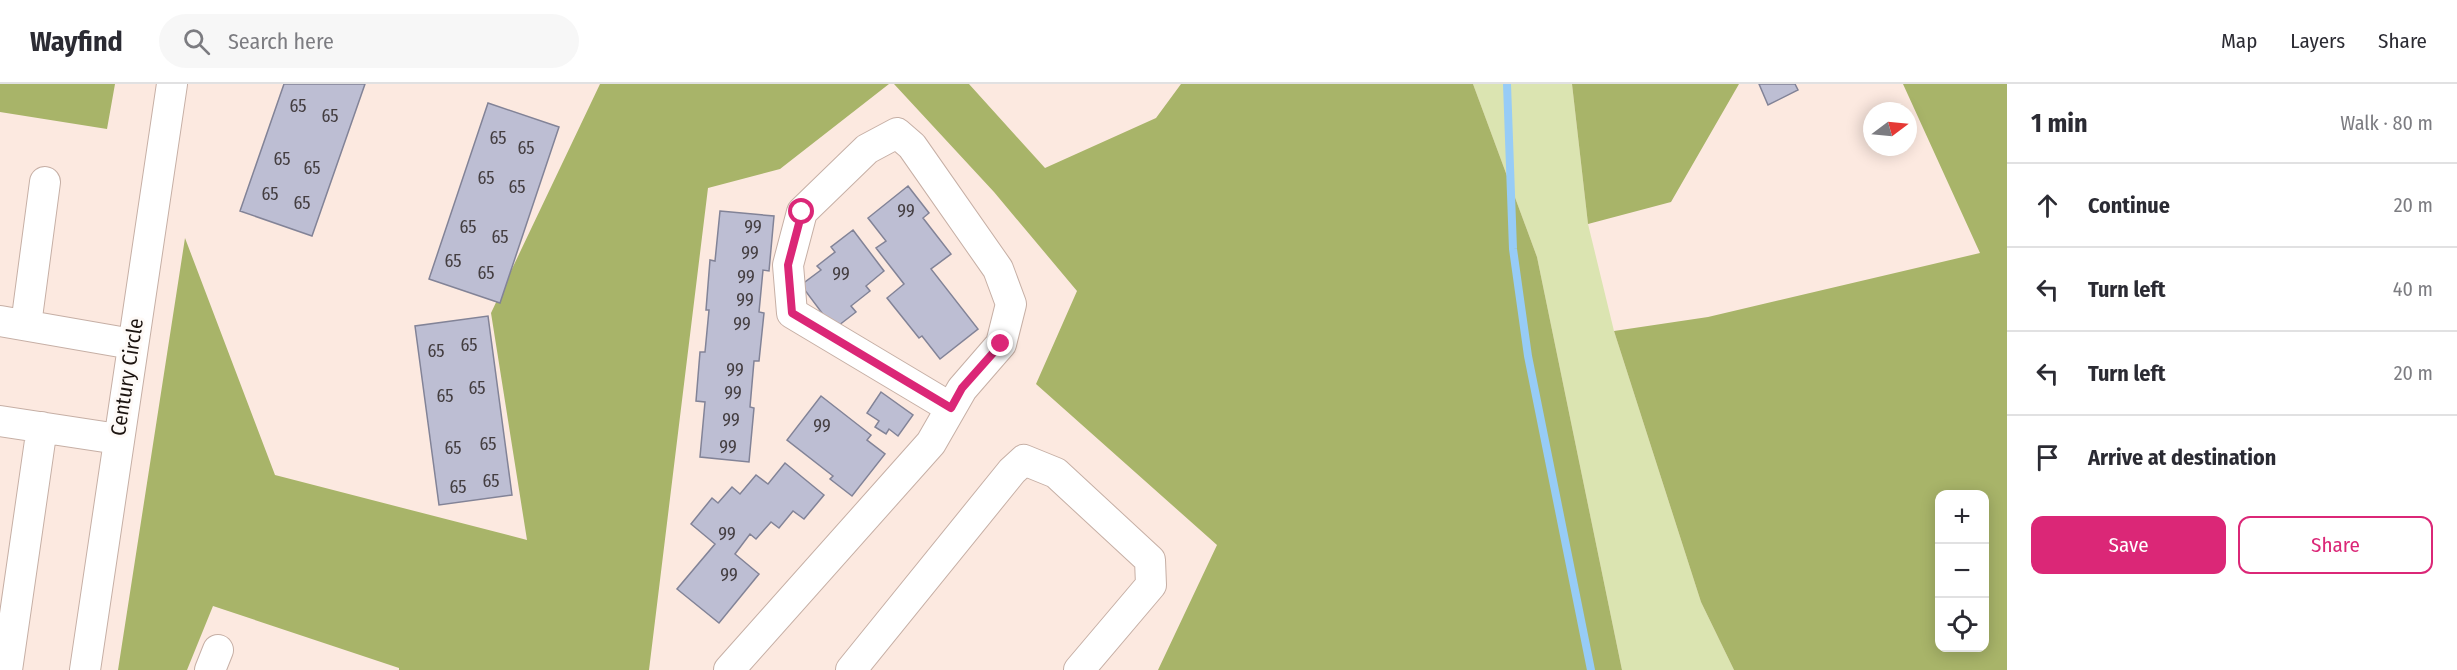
<!DOCTYPE html>
<html lang="en">
<head>
<meta charset="utf-8">
<style>
  :root { --surface:#fff; --page:#f7f7f7; --text:#2b2b33; --muted:#7c7c81; --line:#e1e1e2; --accent:#db2777 }
  body { margin:0; font-family:"Fira Sans Condensed",sans-serif; background:var(--page); color:var(--text) }
  .controls { position:absolute; right:18px; bottom:18px; display:grid; overflow:hidden; border-radius:12px; box-shadow:0 3px 15px #0003 }
  .controls button { width:54px; height:54px; display:grid; place-items:center; padding:0; border:0; border-bottom:2px solid var(--line); background:var(--surface); color:var(--text); font:30px sans-serif }
  .compass { position:absolute; left:1863px; top:18px; width:54px; height:54px; border-radius:50%; background:var(--surface); box-shadow:0 3px 15px #0003; rotate:74deg }
  .stop { position:absolute; width:18px; height:18px; margin:-14px; border:4px solid #db2777; border-radius:50%; background:#fff }
  .stop.end { background:#db2777; border-color:#fff; box-shadow:0 2px 6px #0008 }
  .list { margin:0; padding:0; list-style:none }
  h2 { display:flex; justify-content:space-between; align-items:center; height:78px; margin:0; padding:0 24px; font-size:26px }
  h2 small { font-size:20px; font-weight:400; color:var(--muted) }
  .list li { display:grid; grid-template-columns:39px 1fr auto; gap:18px; align-items:center; box-sizing:border-box; height:84px; padding:0 24px; border-top:2px solid var(--line) }
  .list b { display:block; font-size:22px; white-space:nowrap }
  .list em { font-size:20px; font-style:normal; color:var(--muted) }
  .actions { display:flex; gap:12px; padding:18px 24px }
  .actions a { flex:1; padding:14px 0; border:2px solid var(--accent); border-radius:12px; text-align:center; font-size:21px; color:var(--accent) }
  .actions .main { background:var(--accent); color:#fff }
  .icon { flex:none; width:33px; height:33px; fill:none; stroke:currentColor; stroke-width:2; stroke-linecap:round; stroke-linejoin:round }
  .map { position:relative; flex:none; width:2007px; height:586px; overflow:hidden }
  header { display:flex; align-items:center; gap:36px; box-sizing:border-box; height:84px; padding:0 30px; background:var(--surface); border-bottom:2px solid var(--line) }
  header strong { font-size:28px }
  nav { display:flex; gap:33px; margin-inline-start:auto; font-size:21px }
  .search { width:420px; height:54px; background:var(--page); display:flex; align-items:center; gap:15px; box-sizing:border-box; padding:0 21px; border-radius:33px; color:var(--muted); font-size:22px }
  main { display:flex }
  aside { flex:1; background:var(--surface) }
  .map>svg:first-child { display:block }
  .green { fill:#dbe4b1 }
  .forest { fill:#a8b469; fill-rule:evenodd }
  .lines { fill:none; stroke-linecap:round; stroke-linejoin:round }
  .stream { stroke:#97ccf6; stroke-width:8 }
  .building { fill:#bdbed3; stroke:#828397; stroke-width:1.5 }
  .minor-casing { stroke:#c6afa5; stroke-width:32 }
  .minor { stroke:#fff; stroke-width:30 }
  .route { stroke:#db2777; stroke-width:8 }
  .labels { text-anchor:middle; stroke-width:6; stroke-linejoin:round; paint-order:stroke }
  .number-label { font-size:18px; fill:#443e41 }
  .street-label { font-size:21px; fill:#1c1410; stroke:#fefaf7 }
</style>
</head>
<body>
<header>
<strong>Wayfind</strong>
<div class="search"><svg class="icon" aria-label="search" viewBox="0 0 24 24"><circle cx="10" cy="10" r="6"/><path d="M15 15l6 6"/></svg>Search here</div>
<nav><a>Map</a><a>Layers</a><a>Share</a></nav>
</header>
<main>
<div class="map">
<svg width="2007" height="586" viewBox="0 0 2007 586">
  <rect width="100%" height="100%" fill="#fce9e0"/>
  <path class="green" d="M1473,0H1572L1588,140L1614,247L1701,518L1734,586H1622L1537,173Z"/>
  <path class="forest" d="M0,0H115L107,45L0,28Z
    M600,0H889L780,85L708,104L649,586H399V584L213,522L187,586H118L185,154L275,391L527,456L491,229Z
    M894,0H969L1045,84L1156,34L1181,0H1473L1537,173L1622,586H1158L1217,461L1036,300L1077,207L994,108Z
    M1572,0H1739L1671,118L1588,140Z
    M1903,0H2007V586H1734L1701,518L1614,247L1708,233L1980,169ZM1940,410H1984V564H1940Z"/>
  <g class="lines">
    <path class="stream" d="M1507,0L1513,165L1528,272L1591,586"/>
  </g>
  <path class="building" d="M284,0H365L312,152L240,127Z
    M1759,0H1795L1798,6L1768,21Z
    M488,19L559,43L500,219L429,195Z
    M908,102L929,129L923,134L951,170L931,185L978,245L940,275L922,252L919,254L887,214L904,200L876,164L886,157L868,134Z
    M720,127L774,132L769,187L763,186L759,228L764,229L759,277H754L750,323L754,324L749,378L700,373L705,318L696,317L700,268H705L709,226H706L710,176L715,177Z
    M853,146L884,187L866,202L870,207L851,222L856,228L834,245L801,201L821,186L817,182L835,168L831,163Z
    M488,232L512,411L439,421L415,242Z
    M881,308L913,331L898,352L889,345L886,350L875,343L879,337L867,329Z
    M821,312L871,351L867,356L885,370L852,412L830,395L833,392L787,356Z
    M785,379L824,411L804,435L793,427L779,444L771,438L756,455L750,450L735,470L759,490L719,539L677,505L715,460L691,440L712,414L718,419L732,403L740,410L756,391L768,400Z"/>
  <g class="lines">
    <defs>
      <path id="minor" d="M0,237L132,260
        M26,241L45,98
        M0,337L118,355
        M7,586L42,343
        M85,586L172,0
        M210,586L218,566
        M729,586L931,359L962,305L1001,260L1011,220L998,185L912,62L897,49L867,65L802,128L788,181L792,229L951,324
        M851,586L1012,387L1024,376L1056,389L1150,476L1151,501L1079,586"/>
    </defs>
    <use href="#minor" class="minor-casing"/>
    <use href="#minor" class="minor"/>
  </g>
  <g class="lines">
    <path class="route" d="M802,128L788,181L792,229L951,324L962,304L1001,260"/>
  </g>
  <g class="labels">
    <g class="number-label">
      <text x="298" y="28">65</text>
      <text x="330" y="38">65</text>
      <text x="498" y="60">65</text>
      <text x="526" y="70">65</text>
      <text x="282" y="81">65</text>
      <text x="312" y="90">65</text>
      <text x="486" y="100">65</text>
      <text x="517" y="109">65</text>
      <text x="270" y="116">65</text>
      <text x="302" y="125">65</text>
      <text x="906" y="133">99</text>
      <text x="468" y="149">65</text>
      <text x="753" y="149">99</text>
      <text x="500" y="159">65</text>
      <text x="750" y="175">99</text>
      <text x="453" y="183">65</text>
      <text x="486" y="195">65</text>
      <text x="841" y="196">99</text>
      <text x="746" y="199">99</text>
      <text x="745" y="222">99</text>
      <text x="742" y="246">99</text>
      <text x="469" y="267">65</text>
      <text x="436" y="273">65</text>
      <text x="735" y="292">99</text>
      <text x="477" y="310">65</text>
      <text x="733" y="315">99</text>
      <text x="445" y="318">65</text>
      <text x="731" y="342">99</text>
      <text x="822" y="348">99</text>
      <text x="488" y="366">65</text>
      <text x="728" y="369">99</text>
      <text x="453" y="370">65</text>
      <text x="491" y="403">65</text>
      <text x="458" y="409">65</text>
      <text x="727" y="456">99</text>
      <text x="729" y="497">99</text>
    </g>
    <g class="street-label">
      <text transform="translate(127 293) rotate(-81)" y="7">Century Circle</text>
    </g>
  </g>
</svg>
<div class="controls">
<button>+</button>
<button>−</button>
<button><svg class="icon" aria-label="locate" viewBox="0 0 24 24"><circle cx="12" cy="12" r="6"/><path d="M12 2v4M12 18v4M2 12h4M18 12h4"/></svg></button>
</div>
<svg class="compass" viewBox="-18 -18 36 36"><path d="M0-13l5 13h-10z" fill="#e53935"/><path d="M0 13l5-13h-10z" fill="#7c7c81"/></svg>
<div class="stop" style="left:802px;top:128px"></div>
<div class="stop end" style="left:1001px;top:260px"></div>
</div>
<aside>
<h2>1 min<small>Walk · 80 m</small></h2>
<ul class="list">
<li><svg class="icon" aria-label="ahead" viewBox="0 0 24 24"><path d="M12 20V5M6 11l6-6 6 6"/></svg><div><b>Continue</b></div><em>20 m</em></li>
<li><svg class="icon" aria-label="left" viewBox="0 0 24 24"><path d="M17 20v-9H6M10 6l-5 5 5 5"/></svg><div><b>Turn left</b></div><em>40 m</em></li>
<li><svg class="icon" aria-label="left" viewBox="0 0 24 24"><path d="M17 20v-9H6M10 6l-5 5 5 5"/></svg><div><b>Turn left</b></div><em>20 m</em></li>
<li><svg class="icon" aria-label="arrive" viewBox="0 0 24 24"><path d="M6 21V4h12l-3 4 3 4H6"/></svg><div><b>Arrive at destination</b></div></li>
</ul>
<div class="actions"><a class="main">Save</a><a>Share</a></div>
</aside>
</main>
</body>
</html>
